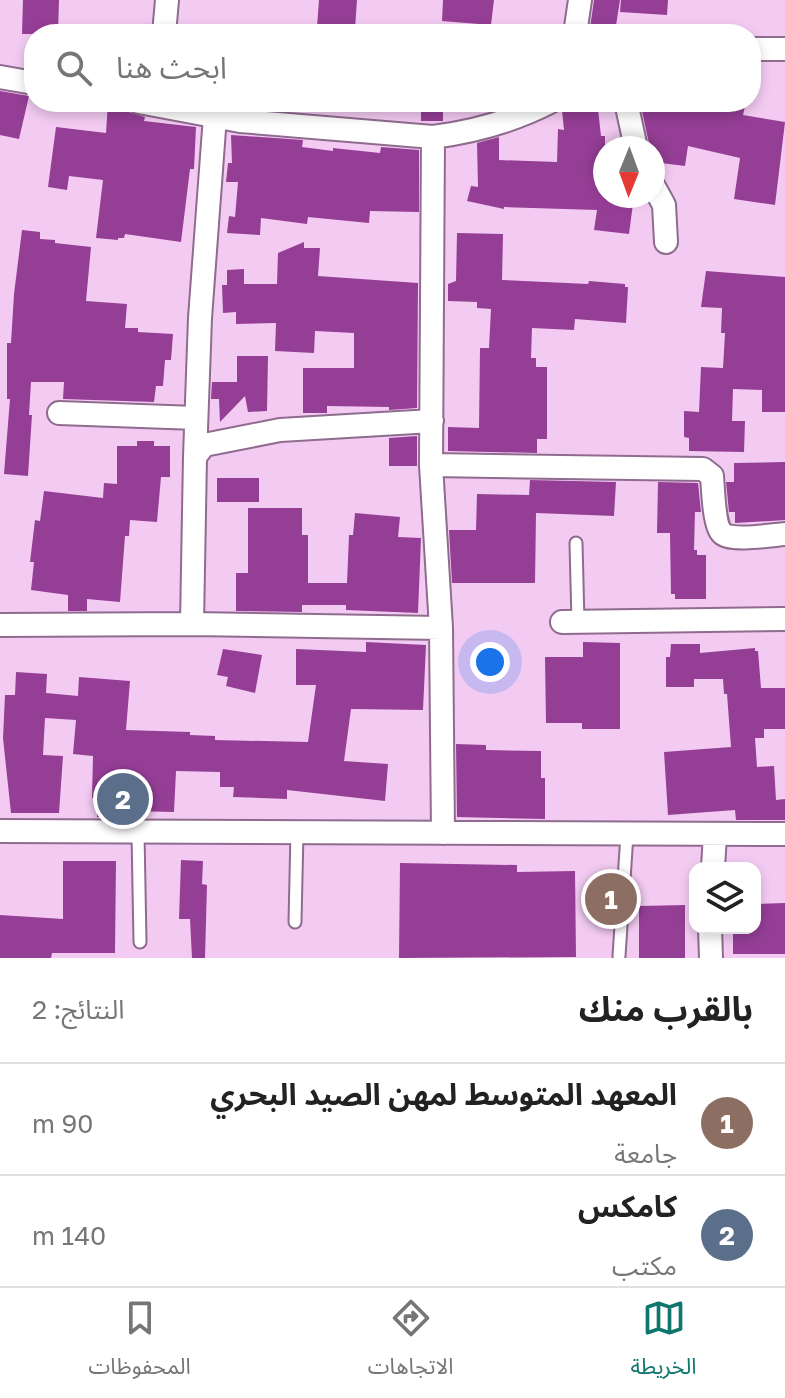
<!DOCTYPE html>
<html lang="ar">
<head>
<meta charset="utf-8">
<style>
  :root { --surface:#fff; --page:#f2f2f2; --text:#222; --muted:#767676; --line:#e0e0e0; --accent:#0f766e }
  body { margin:0; font-family:"Golos Text","Noto Sans Arabic",sans-serif; background:var(--page); color:var(--text); direction:rtl }
  .controls { position:absolute; right:24px; bottom:24px; display:grid; overflow:hidden; border-radius:16px; box-shadow:0 4px 12px #0003 }
  .controls button { width:72px; height:72px; display:grid; place-items:center; padding:0; border:0; border-bottom:2px solid var(--line); background:var(--surface); color:var(--text); font:40px sans-serif }
  .compass { position:absolute; left:593px; top:136px; width:72px; height:72px; border-radius:50%; background:var(--surface); box-shadow:0 4px 12px #0003; rotate:181deg }
  .you { position:absolute; left:490px; top:662px; width:28px; height:28px; margin:-20px; border:6px solid #fff; border-radius:50%; background:#1a73e8; box-shadow:0 0 0 12px #1a73e833 }
  .badge { display:grid; place-items:center; width:52px; height:52px; border-radius:50%; background:var(--accent); color:#fff; font-size:26px; font-weight:700 }
  .pin { position:absolute; translate:-50% -50%; border:4px solid #fff; box-shadow:0 2px 8px #0006 }
  .list { margin:0; padding:0; list-style:none }
  h2 { display:flex; justify-content:space-between; align-items:center; height:104px; margin:0; padding:0 32px; font-size:34px }
  h2 small { font-size:26px; font-weight:400; color:var(--muted) }
  .list li { display:grid; grid-template-columns:52px 1fr auto; gap:24px; align-items:center; box-sizing:border-box; height:112px; padding:0 32px; border-top:2px solid var(--line) }
  .list b { display:block; font-size:30px; white-space:nowrap }
  .list p { margin:0; font-size:26px; white-space:nowrap; color:var(--muted) }
  .list em { font-size:26px; font-style:normal; color:var(--muted) }
  .icon { flex:none; width:44px; height:44px; fill:none; stroke:currentColor; stroke-width:2; stroke-linecap:round; stroke-linejoin:round }
  .map { position:relative; flex:none; width:785px; height:958px; overflow:hidden; direction:ltr }
  .search { position:absolute; background:var(--surface); box-shadow:0 4px 12px #0003; left:24px; right:24px; top:24px; height:88px; display:flex; align-items:center; gap:20px; box-sizing:border-box; padding:0 28px; border-radius:32px; color:var(--muted); font-size:30px }
  .sheet { height:328px; background:var(--surface) }
  nav { display:flex; justify-content:space-around; align-items:center; box-sizing:border-box; height:112px; border-top:2px solid var(--line); background:var(--surface); font-size:22px; color:var(--muted) }
  nav a { display:grid; justify-items:center; gap:4px }
  nav .on { color:var(--accent) }
  .map>svg:first-child { display:block }
  .building { fill:#953e96 }
  .lines { fill:none; stroke-linecap:round; stroke-linejoin:round }
  .lane-casing { stroke:#8f6c8e; stroke-width:15 }
  .street-casing { stroke:#8f6c8e; stroke-width:26 }
  .lane { stroke:#fff; stroke-width:11 }
  .street { stroke:#fff; stroke-width:22 }
</style>
</head>
<body>
<div class="map">
<svg width="785" height="958" viewBox="0 0 785 958">
  <rect width="100%" height="100%" fill="#f3cbf2"/>
  <path class="building" d="M23,0H59L58,34H22Z
    M319,0H357L355,29L317,27Z
    M443,0H494L491,25L442,21Z
    M594,0H620L615,32L590,28Z
    M621,0H668L667,15L620,12Z
    M0,91L29,96L19,139L0,135Z
    M108,102L125,103L129,112L145,117L144,121L196,127L194,169H190L181,242L125,234L124,238H118V240L96,238L103,180L69,176L67,190L48,187L56,127L106,133Z
    M421,102H443V121H421Z
    M577,102H591V107L598,109L601,136H605V196H634L629,234L594,230L597,210L504,207V209L467,201L471,186L478,187L477,143L499,137V160L557,162L558,129L564,130L562,110Z
    M640,102H746L743,115L785,122L775,205L734,199L740,158L688,146L685,166L653,162V148H650Z
    M231,135L303,140L302,147L333,151V148L380,153L381,147L419,150V212L370,211L369,223L308,217L307,224L261,218L260,235L227,233L229,216L235,217L238,182H226L228,163H232Z
    M22,230L40,232V239L55,240V243L91,247L86,301L127,304L125,328H138V332L173,334L171,360H165L163,386H156L154,402L63,399L64,382H31L29,415H32L28,476L4,474L10,399H7V343H11L14,294Z
    M457,233L503,234L502,280L588,284L589,281L625,284V287H628L626,323L575,319L574,330L532,328L531,358H536V367H547V439H537V453L448,451V427L479,428L480,348H489L491,309L477,308V302L448,301V284L456,281Z
    M304,242V248H320L318,276L418,283L417,408L389,410V407L327,406V413H303V368H354V333L315,331L314,353L275,351L276,323L236,324V312L223,313L222,285H227V270L244,269V284H277L278,253Z
    M706,271L785,277V412H762V390L733,389L732,421H745L744,452L689,451V438L684,437V411L699,412L701,367L723,368L725,333H721L722,308L701,307Z
    M237,356H268L267,411L248,412L245,396L220,422L219,399H211L212,382H237Z
    M417,436V466H389V438Z
    M137,441H154V446H170V477H161L157,522L130,520L129,536H125L120,602L87,599V611H68V595L31,590L34,562H30L35,520L40,521L44,491L103,498L104,483L117,484V446H137Z
    M785,462V520L735,523V512H729L726,482H734V463Z
    M217,478H259V502H217Z
    M530,480L616,482L614,516L536,513L535,583H452L449,530H476L477,494L529,495Z
    M658,482L698,483L701,512H695L694,550H697V555H706V599H675V594H671L670,533H657Z
    M248,508H302V535H308V583H347L349,535H353L355,513L400,517L398,537L421,538L418,613L346,610V605H302V612L236,611V573H248Z
    M366,642L426,645L423,710L351,709L344,761L388,764L385,801L287,790V799L233,797L234,787H220V772L176,771L174,812L130,811L126,817H97L98,798H92L93,756L73,754L76,720L45,718L43,755L63,756L59,813H11L3,738L5,695H15L16,672L47,674L46,693L78,696L79,677L130,681L126,730L190,732V735L215,736V740L308,742L316,685H296V649L366,652Z
    M583,642L620,643V729H582V723H546L545,657H583Z
    M671,644H700V653L755,648V651H758L761,688H785V729H764V738H755L757,767L774,766L776,800L785,799V820H736L735,810L668,815L664,752L731,747L727,694H724L723,679H694V687H666V657H670Z
    M223,649L262,655L255,693L226,686L228,677L217,675Z
    M456,744L486,745V750L541,751V778H545V819L457,817Z
    M181,860L203,861L202,884L207,885L205,958H192L190,919H179Z
    M63,861H116L115,953H52L51,958H0V915L63,919Z
    M400,863L517,865V872L575,871L576,957L399,958Z
    M785,903V954H733V928H755V904Z
    M685,905V958H639V906Z"/>
  <g class="lines">
    <defs>
      <path id="lane" d="M576,543L578,622
        M138,833L140,942
        M295,922L297,832
        M619,956L627,834"/>
      <path id="street" d="M164,34L167,0
        M575,34L580,0
        M751,49H785
        M0,77L34,83
        M139,102L240,121L433,137C472,132 515,120 550,102
        M626,102L636,148
        M433,137L431,465L441,628L443,833
        M653,185L664,205L666,242
        M59,413L196,418
        M195,457L200,318L215,116
        M431,465L703,469L712,476C713,488 714,526 722,533C730,542 772,535 785,534
        M562,622L785,619
        M192,624L441,628
        M0,625L192,624L195,457L204,445L280,430L432,421
        M0,831L785,834
        M713,868L715,834
        M710,928L711,958"/>
    </defs>
    <use href="#lane" class="lane-casing"/>
    <use href="#street" class="street-casing"/>
    <use href="#lane" class="lane"/>
    <use href="#street" class="street"/>
  </g>
</svg>
<div class="controls">
<button><svg class="icon" aria-label="layers" viewBox="0 0 24 24"><path d="M12 4l9 5-9 5-9-5zM3 14l9 5 9-5"/></svg></button>
</div>
<svg class="compass" viewBox="-18 -18 36 36"><path d="M0-13l5 13h-10z" fill="#e53935"/><path d="M0 13l5-13h-10z" fill="#767676"/></svg>
<div class="you"></div>
<div class="pin badge" style="left:611px;top:899px;background:#8d6e63">1</div>
<div class="pin badge" style="left:123px;top:799px;background:#5c6f8a">2</div>
<div class="search"><svg class="icon" aria-label="search" viewBox="0 0 24 24"><circle cx="10" cy="10" r="6"/><path d="M15 15l6 6"/></svg>ابحث هنا</div>
</div>
<section class="sheet">
<h2>بالقرب منك<small>النتائج: 2</small></h2>
<ul class="list">
<li><span class="badge" style="background:#8d6e63">1</span><div><b>المعهد المتوسط لمهن الصيد البحري</b><p>جامعة</p></div><em>90 m</em></li>
<li><span class="badge" style="background:#5c6f8a">2</span><div><b>كامكس</b><p>مكتب</p></div><em>140 m</em></li>
</ul>
</section>
<nav>
<a class="on"><svg class="icon" aria-label="map" viewBox="0 0 24 24"><path d="M3 6l6-2 6 2 6-2v14l-6 2-6-2-6 2zM9 4v14M15 6v14"/></svg>الخريطة</a>
<a><svg class="icon" aria-label="directions" viewBox="0 0 24 24"><path d="M12 3l9 9-9 9-9-9zM9 14v-3h6M13 9l2 2-2 2"/></svg>الاتجاهات</a>
<a><svg class="icon" aria-label="saved" viewBox="0 0 24 24"><path d="M7 4h10v16l-5-4-5 4z"/></svg>المحفوظات</a>
</nav>
</body>
</html>
